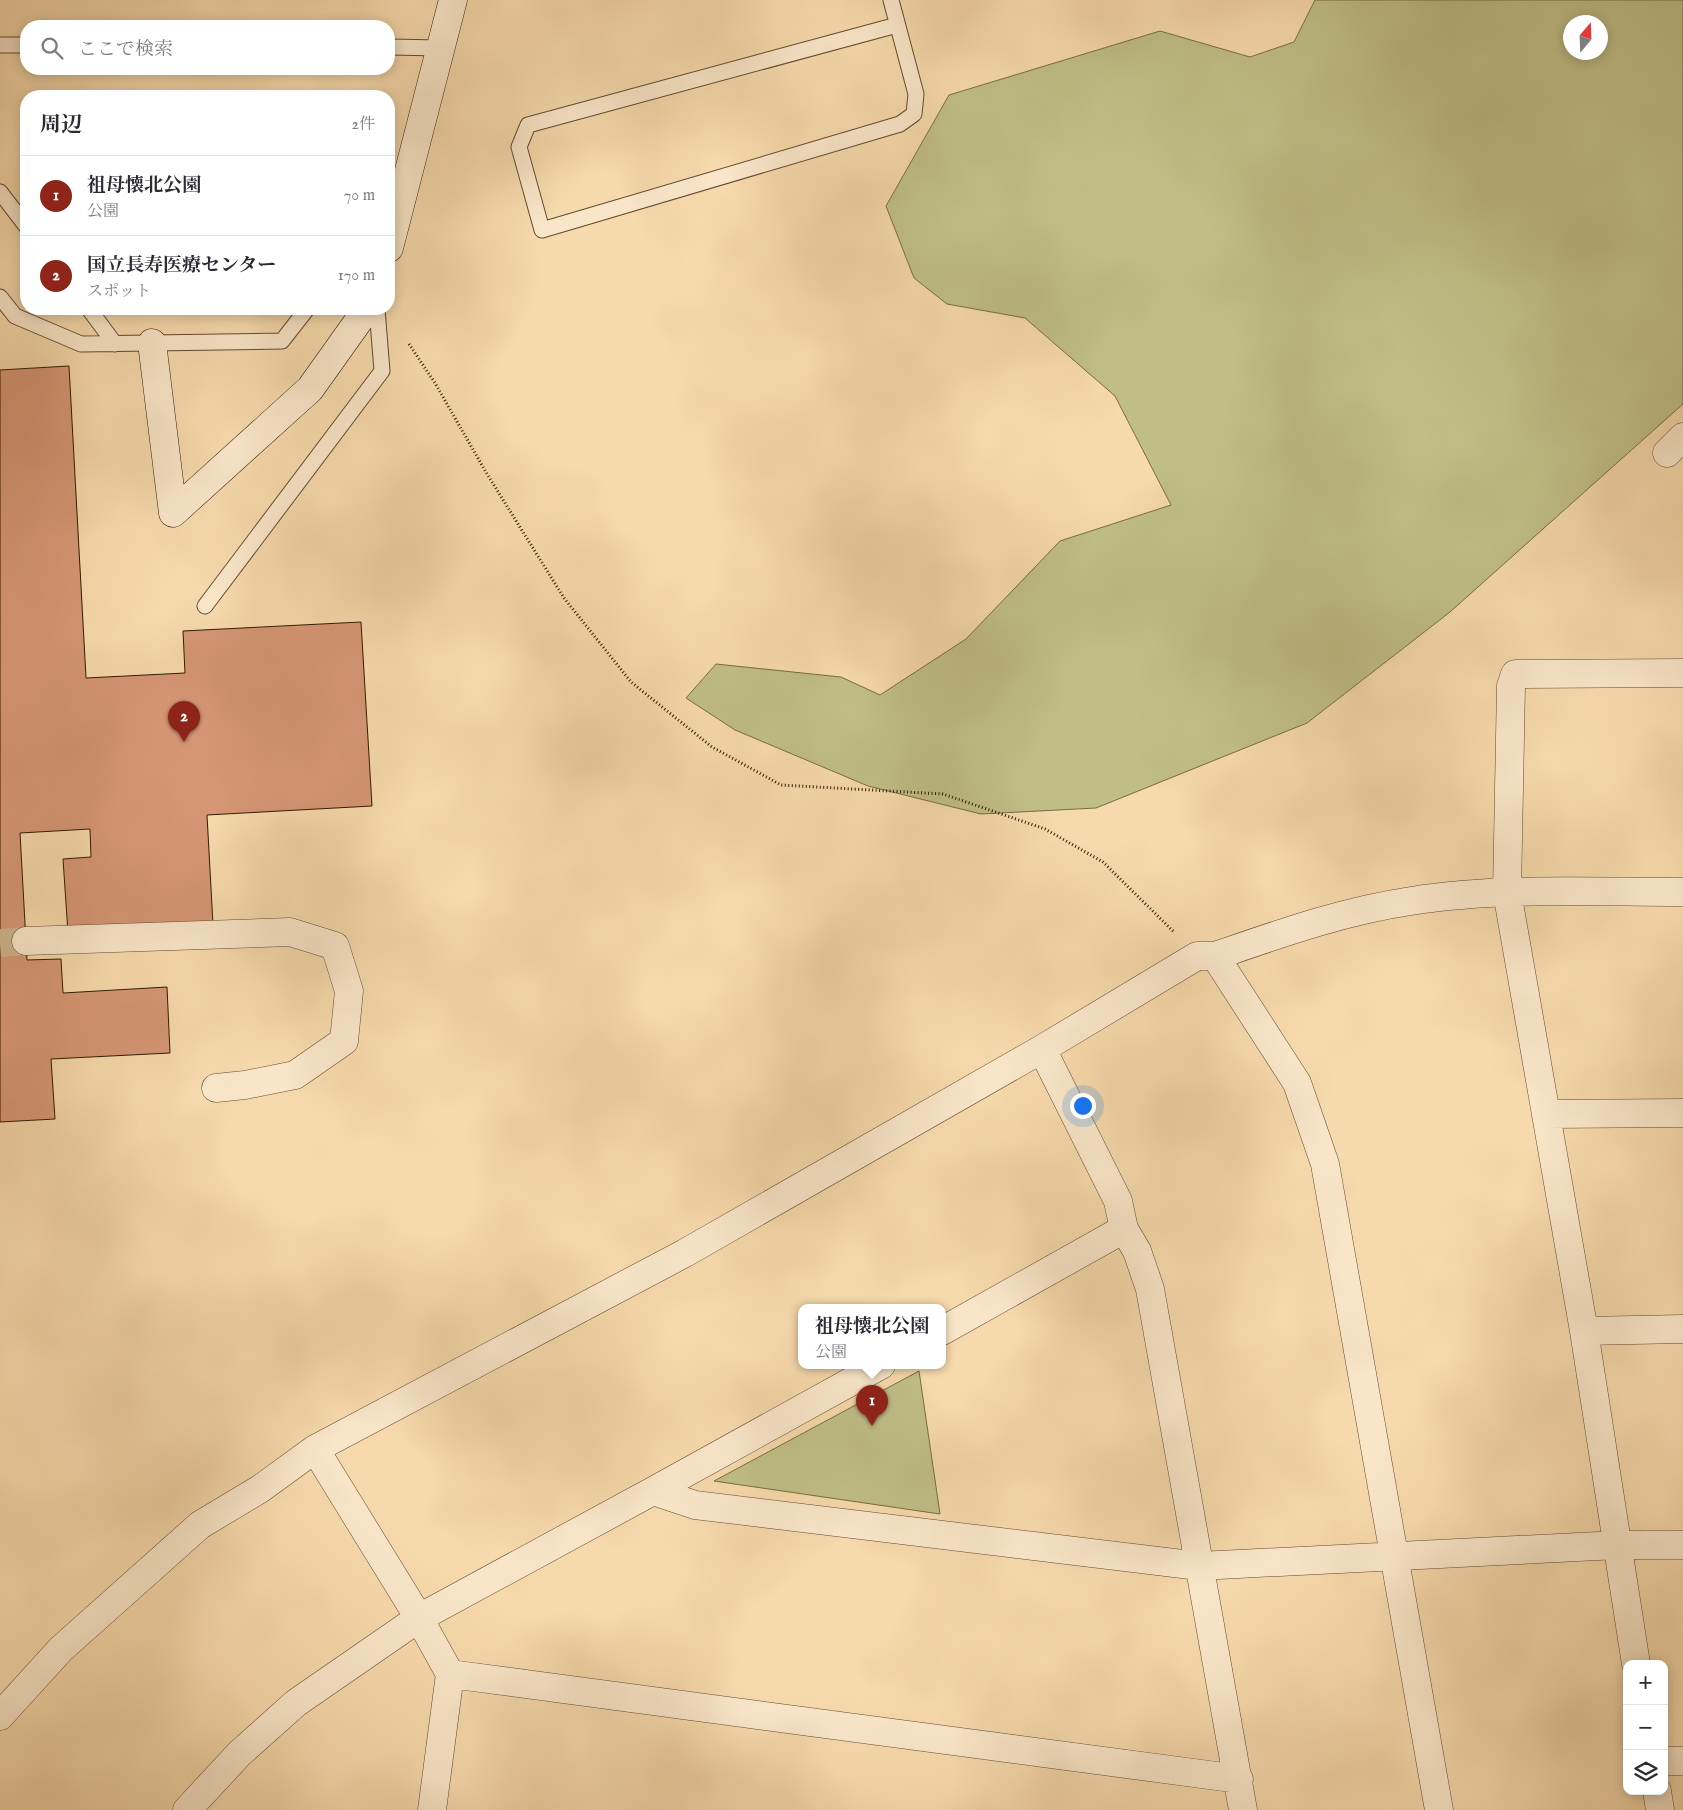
<!DOCTYPE html>
<html lang="ja">
<head>
<meta charset="utf-8">
<style>
  :root { --surface:#fff; --page:#f2f2f3; --text:#2b2b33; --muted:#7c7c81; --line:#e1e1e2; --accent:#8f2418 }
  body { margin:0; font-family:"IM FELL English","Noto Serif JP",serif; background:var(--page); color:var(--text) }
  .controls { position:absolute; right:15px; bottom:15px; display:grid; overflow:hidden; border-radius:10px; box-shadow:0 2px 12px #0003 }
  .controls button { width:45px; height:45px; display:grid; place-items:center; padding:0; border:0; border-bottom:1px solid var(--line); background:var(--surface); color:var(--text); font:25px sans-serif }
  .compass { position:absolute; left:1563px; top:15px; width:45px; height:45px; border-radius:50%; background:var(--surface); box-shadow:0 2px 12px #0003; rotate:19deg }
  .you { position:absolute; left:1082px; top:1105px; width:18px; height:18px; margin:-12px; border:4px solid #fff; border-radius:50%; background:#1a73e8; box-shadow:0 0 0 8px #1a73e833 }
  .badge { display:grid; place-items:center; width:32px; height:32px; border-radius:50%; background:var(--accent); color:#fff; font-size:16px; font-weight:700 }
  .pin { position:absolute; translate:-50% -41px; filter:drop-shadow(0 1px 2px #0008) }
  .pin::after { content:''; position:absolute; top:26px; width:18px; height:15px; background:inherit; clip-path:polygon(0 0,100% 0,50% 100%) }
  .popup { position:absolute; left:798px; top:1304px; width:148px; height:65px; box-sizing:border-box; display:grid; place-content:center; border-radius:10px; background:var(--surface); filter:drop-shadow(0 1px 4px #0005); font-size:16px; white-space:nowrap; color:var(--muted) }
  .popup b { font-size:19px; color:var(--text) }
  .popup::after { content:''; position:absolute; left:50%; top:100%; margin-left:-10px; border:10px solid transparent; border-top-color:var(--surface) }
  .list { margin:0; padding:0; list-style:none }
  h2 { display:flex; justify-content:space-between; align-items:center; height:65px; margin:0; padding:0 20px; font-size:21px }
  h2 small { font-size:16px; font-weight:400; color:var(--muted) }
  .list li { display:grid; grid-template-columns:32px 1fr auto; gap:15px; align-items:center; box-sizing:border-box; height:80px; padding:0 20px; border-top:1px solid var(--line) }
  .list b { display:block; font-size:19px; white-space:nowrap }
  .list p { margin:0; font-size:16px; white-space:nowrap; color:var(--muted) }
  .list em { font-size:16px; font-style:normal; color:var(--muted) }
  .icon { flex:none; width:28px; height:28px; fill:none; stroke:currentColor; stroke-width:2; stroke-linecap:round; stroke-linejoin:round }
  .map { position:relative; flex:none; width:1683px; height:1810px; overflow:hidden }
  .search { position:absolute; background:var(--surface); box-shadow:0 2px 12px #0003; left:20px; top:20px; width:375px; height:55px; display:flex; align-items:center; gap:12px; box-sizing:border-box; padding:0 18px; border-radius:20px; color:var(--muted); font-size:19px }
  .panel { position:absolute; background:var(--surface); box-shadow:0 2px 12px #0003; left:20px; top:90px; width:375px; height:225px; border-radius:20px }
  .map>svg:first-child { display:block }
  .green { fill:#c0be87; stroke:#786c44; fill-rule:evenodd }
  .building { fill:#d69675; stroke:#301a01 }
  .lines { fill:none; stroke-linecap:round; stroke-linejoin:round }
  .street-tunnel { stroke:#ceb38a; stroke-width:28; stroke-dasharray:28 14; stroke-linecap:butt }
  .lane-casing { stroke:#624a2c; stroke-width:17 }
  .street-casing { stroke:#624a2c; stroke-width:29 }
  .secondary-casing { stroke:#301a01; stroke-width:29 }
  .path { stroke:#301a01; stroke-width:3; stroke-dasharray:1 2.5; stroke-linecap:butt }
  .lane { stroke:#f9e6c9; stroke-width:15 }
  .street { stroke:#f9e6c9; stroke-width:28 }
  .secondary { stroke:#f9e6c9; stroke-width:28 }
</style>
</head>
<body>
<div class="map">
<svg width="1683" height="1810" viewBox="0 0 1683 1810">
  <rect width="100%" height="100%" fill="#f6d9ac"/>
  <filter id="stains"><feTurbulence type="fractalNoise" baseFrequency=".004" numOctaves="4"/><feColorMatrix values="0 0 0 0 .2 0 0 0 0 .09 0 0 0 0 .02 0 0 0 .5 -.17"/></filter>
  <radialGradient id="worn" r=".72"><stop offset=".6" stop-color="#630" stop-opacity="0"/><stop offset="1" stop-color="#630" stop-opacity=".3"/></radialGradient>
  <path class="green" d="M1315,0H1683V404L1450,612L1307,723L1096,808L981,814L868,786L735,730L686,698L716,664L841,677L880,695L966,639L1060,541L1171,505L1115,396L1025,318L947,304L914,278L886,206L949,95L1160,31L1250,57L1294,42ZM1570,22H1600V52H1570Z
    M919,1371L940,1514L714,1481Z"/>
  <path class="building" d="M69,366L86,678L185,673L183,631L361,622L372,806L207,815L213,925L68,933L63,859L91,857L90,829L20,833L27,960L61,959L63,993L167,987L170,1053L51,1059L55,1119L0,1122V370Z"/>
  <g class="lines">
    <path class="street-tunnel" d="M0,943L26,941"/>
    <defs>
      <path id="lane" d="M891,0L916,94L914,114L900,124L542,230L519,147L528,125L897,25
        M0,45H26
        M389,47L441,48
        M0,192L26,226
        M0,297L15,316L81,344L282,341L307,309
        M89,309L115,344
        M205,606L382,371L377,309"/>
      <path id="street" d="M1667,453L1683,437
        M26,941L290,932L335,946L349,991L344,1041L295,1075L245,1085L216,1088
        M1215,956L1297,1083L1325,1164L1439,1810
        M1042,1049L1118,1201L1124,1229L1137,1251L1150,1289L1243,1810
        M1548,1114L1683,1113
        M942,1331L1124,1229
        M1584,1331L1683,1329
        M315,1449L419,1618L450,1674L1239,1779
        M653,1491L695,1505L1199,1566L1618,1545H1683
        M1636,1664L1584,1331L1507,892L1511,686L1515,674L1683,673
        M0,1716L61,1649L200,1525L260,1489L315,1449L685,1253L1042,1049L1197,956H1215C1279,934 1343,911 1411,901C1500,887 1593,892 1683,892
        M1664,1761H1683
        M1657,1791L1660,1810
        M187,1810L239,1754L296,1703L419,1618L653,1491L881,1365
        M432,1810L450,1674"/>
      <path id="secondary" d="M389,248L453,0
        M152,343L173,513L310,389L367,309"/>
    </defs>
    <use href="#lane" class="lane-casing"/>
    <use href="#street" class="street-casing"/>
    <use href="#secondary" class="secondary-casing"/>
    <path class="path" d="M409,344L435,383L487,474L564,598L631,682L712,747L781,785L943,794L1045,829L1103,862L1174,932"/>
    <use href="#lane" class="lane"/>
    <use href="#street" class="street"/>
    <use href="#secondary" class="secondary"/>
  </g>
  <rect width="100%" height="100%" filter="url(#stains)"/>
  <rect width="100%" height="100%" fill="url(#worn)"/>
</svg>
<div class="controls">
<button>+</button>
<button>−</button>
<button><svg class="icon" aria-label="layers" viewBox="0 0 24 24"><path d="M12 4l9 5-9 5-9-5zM3 14l9 5 9-5"/></svg></button>
</div>
<svg class="compass" viewBox="-18 -18 36 36"><path d="M0-13l5 13h-10z" fill="#e53935"/><path d="M0 13l5-13h-10z" fill="#7c7c81"/></svg>
<div class="you"></div>
<div class="pin badge" style="left:872px;top:1426px">1</div>
<div class="popup"><b>祖母懐北公園</b>公園</div>
<div class="pin badge" style="left:184px;top:742px">2</div>
<div class="search"><svg class="icon" aria-label="search" viewBox="0 0 24 24"><circle cx="10" cy="10" r="6"/><path d="M15 15l6 6"/></svg>ここで検索</div>
<section class="panel">
<h2>周辺<small>2件</small></h2>
<ul class="list">
<li><span class="badge">1</span><div><b>祖母懐北公園</b><p>公園</p></div><em>70 m</em></li>
<li><span class="badge">2</span><div><b>国立長寿医療センター</b><p>スポット</p></div><em>170 m</em></li>
</ul>
</section>
</div>
</body>
</html>
